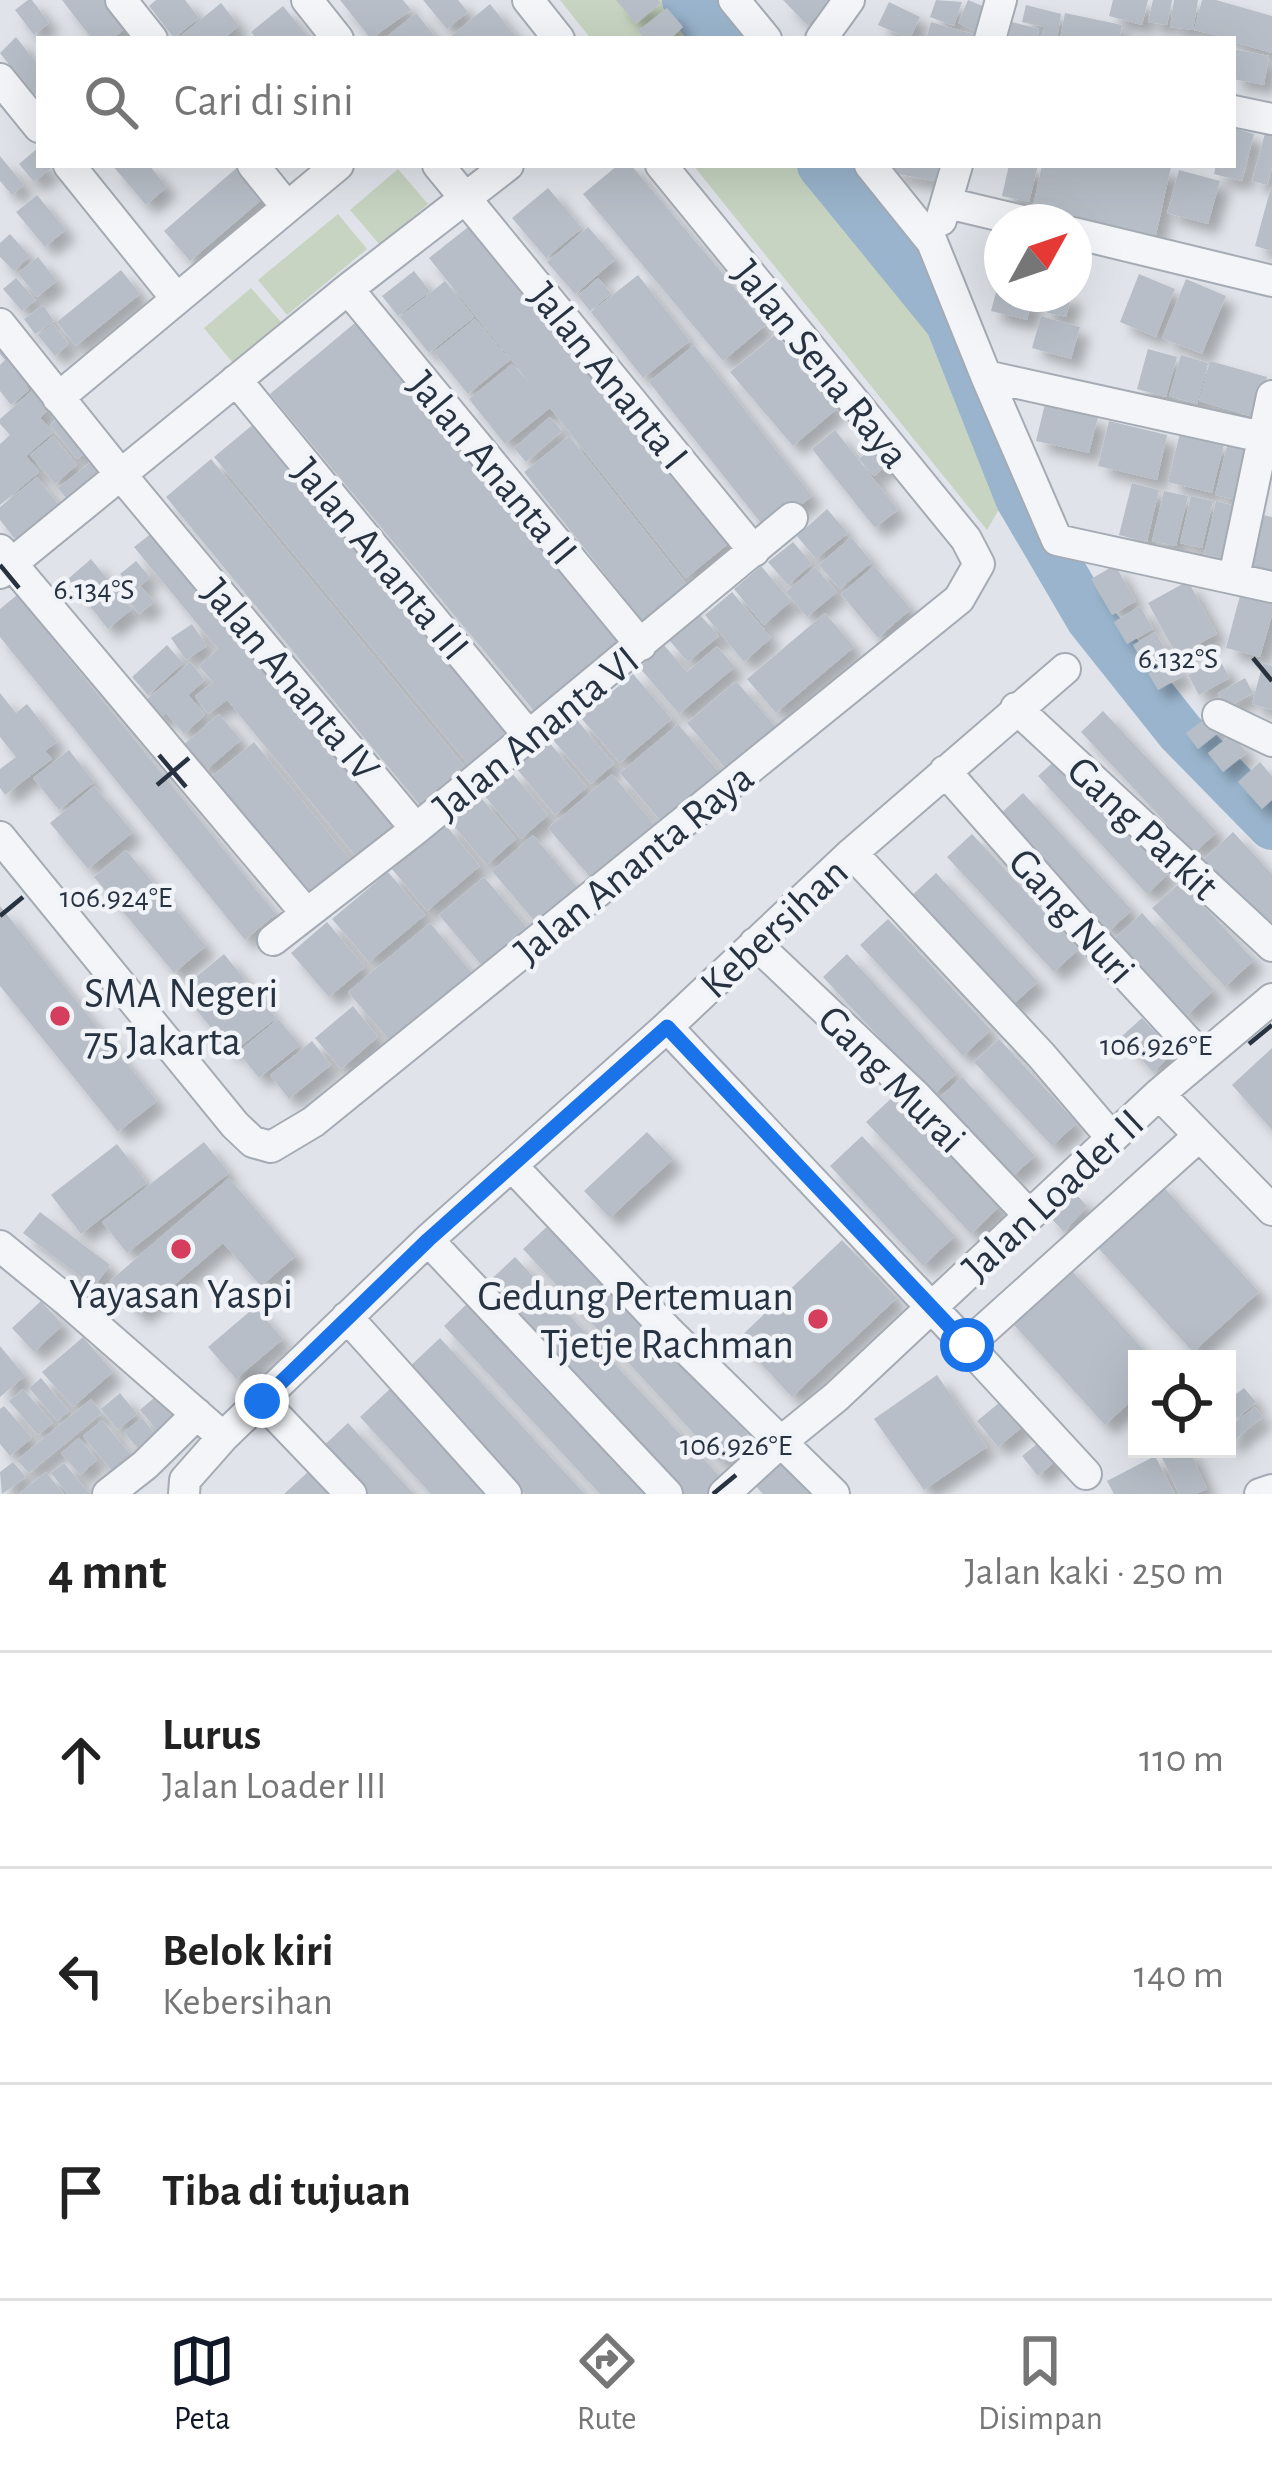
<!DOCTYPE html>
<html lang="id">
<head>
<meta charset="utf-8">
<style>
  :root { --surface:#fff; --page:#f6f6f6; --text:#222; --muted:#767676; --line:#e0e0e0; --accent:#111827 }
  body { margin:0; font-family:"Alegreya Sans",sans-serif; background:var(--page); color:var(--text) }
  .controls { position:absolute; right:36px; bottom:36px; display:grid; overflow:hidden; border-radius:0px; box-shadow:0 12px 48px #0002 }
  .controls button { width:108px; height:108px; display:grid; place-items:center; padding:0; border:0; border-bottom:3px solid var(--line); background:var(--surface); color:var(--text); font:60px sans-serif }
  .compass { position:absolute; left:984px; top:204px; width:108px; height:108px; border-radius:50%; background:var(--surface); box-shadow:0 12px 48px #0002; rotate:50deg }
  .stop { position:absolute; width:36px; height:36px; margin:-27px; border:9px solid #1a73e8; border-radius:50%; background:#fff }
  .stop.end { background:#1a73e8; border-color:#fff; box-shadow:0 3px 12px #0008 }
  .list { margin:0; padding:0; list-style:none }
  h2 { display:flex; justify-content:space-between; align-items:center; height:156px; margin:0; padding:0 48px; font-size:51px }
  h2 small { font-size:39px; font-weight:400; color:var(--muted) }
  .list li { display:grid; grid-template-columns:78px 1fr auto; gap:36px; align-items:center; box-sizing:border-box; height:216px; padding:0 48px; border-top:3px solid var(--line) }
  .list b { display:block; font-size:45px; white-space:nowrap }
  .list p { margin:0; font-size:39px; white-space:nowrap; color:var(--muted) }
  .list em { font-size:39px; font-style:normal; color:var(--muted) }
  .icon { flex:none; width:66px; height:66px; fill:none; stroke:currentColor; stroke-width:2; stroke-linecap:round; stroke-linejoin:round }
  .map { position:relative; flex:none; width:1272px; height:1494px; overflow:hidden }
  .search { position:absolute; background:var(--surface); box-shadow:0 12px 48px #0002; left:36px; right:36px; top:36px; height:132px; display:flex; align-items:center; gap:30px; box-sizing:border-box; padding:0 42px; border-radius:0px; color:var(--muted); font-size:45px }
  .sheet { height:804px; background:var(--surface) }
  nav { display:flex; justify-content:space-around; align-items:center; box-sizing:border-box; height:168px; border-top:3px solid var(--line); background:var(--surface); font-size:33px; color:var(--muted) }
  nav a { display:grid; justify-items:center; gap:6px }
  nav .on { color:var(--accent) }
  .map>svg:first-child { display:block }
  .green { fill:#c7d4c1 }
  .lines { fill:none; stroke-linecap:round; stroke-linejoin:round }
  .river { stroke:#99b4cc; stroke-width:48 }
  .building { fill:#b7bec7; filter:url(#shadow) }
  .street-casing { stroke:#a5abb4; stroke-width:34 }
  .street { stroke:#f3f5f8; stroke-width:30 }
  .route { stroke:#1a73e8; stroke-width:15 }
  .ticks { fill:none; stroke:#283342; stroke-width:4.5 }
  .poi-dot { fill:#d53e5d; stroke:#f0f3f7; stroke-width:4.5 }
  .labels { text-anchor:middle; stroke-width:9; stroke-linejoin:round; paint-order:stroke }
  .street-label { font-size:42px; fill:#283342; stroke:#f0f3f7 }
  .poi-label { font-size:42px; fill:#283342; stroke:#f0f3f7; text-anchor:start }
  .ticks-label { font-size:30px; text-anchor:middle; fill:#283342; stroke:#f0f3f7; stroke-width:9; stroke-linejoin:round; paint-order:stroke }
</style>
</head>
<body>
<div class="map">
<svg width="1272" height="1494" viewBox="0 0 1272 1494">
  <defs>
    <filter id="shadow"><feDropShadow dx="10" dy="10" stdDeviation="6" flood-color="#0004"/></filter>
  </defs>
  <rect width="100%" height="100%" fill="#e0e4ea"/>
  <path class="green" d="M560,0H725L756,39H591Z
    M693,165H855L932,262L1015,482L987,530Z
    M398,169L428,204L380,245L350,210Z
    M338,214L367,249L287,315L258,280Z
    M251,288L281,322L233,363L204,328Z"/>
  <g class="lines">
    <path class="river" d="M686,0L718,39
      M821,165L949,322L1019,498L1090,619L1180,732L1272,826"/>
  </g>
  <path class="building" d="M28,0H32L49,23L34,35L15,10Z
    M62,0H115L132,23L112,39H92Z
    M156,0H185L199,18L174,38L149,6Z
    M340,0H403L411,10L371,39Z
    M423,0H458L468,12L447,29Z
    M616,0H658L661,3L636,24Z
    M783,0H833L807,25Z
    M936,0L962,2L954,26L930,17Z
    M968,0L992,10L982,34L958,23Z
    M1113,0H1148L1142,25L1109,16Z
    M1153,0H1172L1167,25L1148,22Z
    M1174,0H1198L1193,30L1170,27Z
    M1202,0H1216L1272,16V53L1233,42V39L1194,30Z
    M889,2L920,17L910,39L878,25Z
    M221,3L239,26L223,39H177Z
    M490,4L518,39H453L451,36Z
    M1026,5L1061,14L1057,39H1041L1044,27L1022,22Z
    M283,6L310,39H256L251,32Z
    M667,8L683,27L670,39H645L638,31Z
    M416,13L437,39H384Z
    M1065,13L1122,25L1119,39H1060Z
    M931,22L986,38V39H926Z
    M1012,22L1039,29L1037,39H1007Z
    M16,37L39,66V92L34,96L0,53Z
    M1233,49L1269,56L1264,85L1233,79Z
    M1233,128L1254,134L1242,181L1214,174L1216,165H1233Z
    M1265,133L1272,135V167L1267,185L1252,181Z
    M39,147V165H55L34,182L19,164Z
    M0,156L24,185L12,195L0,181Z
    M112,165H149L167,187L146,205Z
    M240,165L266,196L190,261L164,231Z
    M618,165H631L766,325L723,361L583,194Z
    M889,165H945L940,182L888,172Z
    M1009,165H1038L1029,202L1002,196Z
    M1042,165L1171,167L1156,235L1033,207Z
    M1179,170L1220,181L1208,224L1167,213Z
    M1271,187H1272V251L1255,246Z
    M548,188L582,228L546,258L512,218Z
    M37,195L66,230L45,247L16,212Z
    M477,220L733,540L686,578L550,408L505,444L469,399L512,364L529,382L429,258Z
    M588,227L616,259L575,294L547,262Z
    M10,234L30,256L14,271L0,257V243Z
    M1002,245V294H1034L1027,320L991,311L998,285L995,284L987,259L991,249Z
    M38,257L57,281L37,297L18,273Z
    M121,270L140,294L76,346L57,322Z
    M414,271L430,291L398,316L382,296Z
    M1139,274L1175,289L1156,337L1120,322Z
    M638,275L690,341L643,378L591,312Z
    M16,278L36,300L22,311L3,289Z
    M598,278L611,293L590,311L578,296Z
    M1186,279L1226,296L1202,354L1162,338Z
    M445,281L474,317L429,353L400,317Z
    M1046,294H1072L1066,317L1041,311Z
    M43,305L54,321L35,334L24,319Z
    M1041,316L1080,327L1071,359L1032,348Z
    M362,317L632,641L540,718L270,394Z
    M475,319L510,360L468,394L434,352Z
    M53,324L69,344L55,356L38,335Z
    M0,334L39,376L26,386L29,390L11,405L0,391V365L5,360L0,354Z
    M776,334L838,408L793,446L730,372Z
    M694,345L812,496L768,532L649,382Z
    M1148,349L1177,357L1166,397L1137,389Z
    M1181,355L1208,363L1197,404L1169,396Z
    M1210,361L1267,377L1256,418L1199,401Z
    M34,389L50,408L40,418L53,432L26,456L39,472L0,505V444L10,435L0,424V419Z
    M1045,404L1098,417L1089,453L1036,441Z
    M67,412L93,447L77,459L50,425Z
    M262,417L517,725L469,765L214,457Z
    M550,417L562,431L526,462L514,448Z
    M1109,421L1167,435L1157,480L1098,466Z
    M835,430L898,510L875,528L812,449Z
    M1180,433L1224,444L1212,493L1168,482Z
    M53,436L77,465L55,484L30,455Z
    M569,436L696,596L651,632L524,472Z
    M880,441L895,458L874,476L859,459Z
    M1228,442L1259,449L1246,502L1215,495Z
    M101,454L114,469L71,504L58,488Z
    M211,459L474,778L428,815L166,497Z
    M37,477L58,504L15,539L0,520V507Z
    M1132,483L1159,490L1147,542L1119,535Z
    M1164,491L1188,496L1176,546L1152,541Z
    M1191,496L1213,501L1202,548L1180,543Z
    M1216,501L1246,509L1234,561L1204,554Z
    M827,509L848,533L816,559L797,536Z
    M1255,513L1272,517V571L1243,564Z
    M162,525L407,820L358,859L227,700L208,714L195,696L213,682L199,666L218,649L134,547Z
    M851,537L872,562L840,589L819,565Z
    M793,542L812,564L788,585L768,562Z
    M91,559L132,609L108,629L68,579Z
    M136,561L150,577L140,586L154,602L139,614L127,599L136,591L120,574Z
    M1115,565L1136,601L1112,615L1091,579Z
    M761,566L791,601L764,625L734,589Z
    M874,566L911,609L878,638L841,594Z
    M815,567L837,592L807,617L786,592Z
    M1188,581L1217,634L1177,656L1148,603Z
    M732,592L771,638L744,662L705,615Z
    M1241,592L1272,601V615L1260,657L1226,648Z
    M17,595L276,914L245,940L0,637V609Z
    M1140,606L1153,629L1127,644L1114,622Z
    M825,613L854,647L776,713L747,679Z
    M700,615L719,636L688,662L669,640Z
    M192,624L207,646L186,660L171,638Z
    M1155,632L1169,655L1146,668L1133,645Z
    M167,645L183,663L148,695L132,677Z
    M664,645L687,672L717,646L735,667L679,714L639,667Z
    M1173,659L1183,676L1158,690L1148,673Z
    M1219,659L1230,678L1199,695L1188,675Z
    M190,662L205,680L188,695L205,715L184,734L166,713L159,720L144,702Z
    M1263,663L1272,666V710L1252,704Z
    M633,674L672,719L620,763L581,718Z
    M1245,678L1253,693L1226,708L1218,693Z
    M736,681L776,727L726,769L687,723Z
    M0,693L16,713L27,704L57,742L45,751L52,759L5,795L0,788V769L16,757L0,737Z
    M1103,711L1217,832L1194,853L1081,732Z
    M219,714L241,740L205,771L182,746Z
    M1210,715L1222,730L1198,749L1186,733Z
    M577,720L614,764L591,784L553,740Z
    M678,724L723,777L665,826L620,773Z
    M1232,734L1247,753L1223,772L1208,753Z
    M548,741L587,787L555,815L516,768Z
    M254,742L351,860L307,897L210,778Z
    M69,750L94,782L59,810L33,778Z
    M1060,756L1169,873L1147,894L1038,776Z
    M1260,762L1272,776V800L1262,809L1238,782Z
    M510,771L548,815L521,839L483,794Z
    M612,774L659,830L596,884L548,828Z
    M94,786L133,832L88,869L50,823Z
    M477,793L516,839L487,865L447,818Z
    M1023,793L1132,910L1108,932L999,815Z
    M445,824L480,866L427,911L392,869Z
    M1233,832L1272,874V934L1203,860Z
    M972,834L1079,949L1054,972L947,857Z
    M533,835L583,894L541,929L492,871Z
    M126,850L206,946L174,973L94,877Z
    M388,872L425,915L369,962L332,919Z
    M936,873L1038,982L1009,1008L908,899Z
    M484,877L529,930L484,968L439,915Z
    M1181,882L1254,960L1225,987L1152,908Z
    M0,906L157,1101L118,1132L0,986Z
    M1142,913L1214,990L1186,1016L1115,938Z
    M888,919L991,1030L963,1056L860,945Z
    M327,922L365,967L329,997L291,953Z
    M430,923L473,974L392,1043L348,992Z
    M224,954L276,1018L232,1053L180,990Z
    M847,954L957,1073L933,1095L823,977Z
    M353,1006L378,1037L341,1069L315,1038Z
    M1142,1018L1174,1052L1153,1072L1121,1037Z
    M278,1019L300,1045L259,1078L238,1052Z
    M999,1039L1077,1123L1052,1146L974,1062Z
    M312,1041L331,1065L289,1099L270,1075Z
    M1272,1048V1130L1232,1085Z
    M962,1077L1035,1156L1011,1178L938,1099Z
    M897,1093L1001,1205L971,1234L866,1122Z
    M647,1132L673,1159L610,1218L584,1191Z
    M862,1136L955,1236L923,1266L830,1166Z
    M204,1142L229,1173L127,1253L102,1222Z
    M117,1144L147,1183L81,1234L51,1195Z
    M229,1178L296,1256L261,1286L223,1243L139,1315L110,1281Z
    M1157,1180L1259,1292L1193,1352L1091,1240Z
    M1074,1192L1087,1206L1064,1232L1048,1215Z
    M40,1212L110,1265L94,1287L23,1233Z
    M552,1222L750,1436L721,1463L523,1249Z
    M842,1240L897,1298L792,1397L738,1339Z
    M515,1257L724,1481L711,1494H675L483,1287Z
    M1064,1262L1152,1359H1137V1396L1105,1425L1005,1315Z
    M474,1297L657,1494H600L444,1326Z
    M41,1301L63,1325L34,1352L12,1328Z
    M255,1307L283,1339L236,1379L208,1347Z
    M83,1337L113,1372L73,1407L42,1372Z
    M440,1338L585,1494H525L408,1368Z
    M0,1346L25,1376L0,1397Z
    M937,1375L987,1447L924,1490L874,1419Z
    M41,1378L69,1411L57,1421L29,1388Z
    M392,1387L492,1494H431L360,1417Z
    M1244,1388L1256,1402L1227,1426V1401Z
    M23,1389L53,1423L38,1435L9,1401Z
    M162,1391L188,1422L165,1440L140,1410Z
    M120,1393L137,1414L118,1430L101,1409Z
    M1005,1398L1026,1424L998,1447L977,1421Z
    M91,1399L102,1413L29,1473L17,1460Z
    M4,1406L32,1438L10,1456L0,1444V1409Z
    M1255,1407L1263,1417L1227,1446V1429Z
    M142,1418L163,1444L146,1458L124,1432Z
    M102,1420L137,1462L118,1478L83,1436Z
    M348,1423L414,1494H360L319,1450Z
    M79,1438L97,1460L80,1475L61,1453Z
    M1043,1439L1058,1459L1038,1476L1022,1456Z
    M1158,1449H1189L1207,1489L1196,1494H1179Z
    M1155,1456L1175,1494H1114L1107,1481Z
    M781,1458L814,1494H763L754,1484Z
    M13,1462L26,1477L2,1494L0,1472Z
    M64,1463L90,1494H68L51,1473Z
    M310,1470L333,1494H284Z
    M46,1472L64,1494H19Z"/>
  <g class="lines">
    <defs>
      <path id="street" d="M121,0L152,39
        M307,0L338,39
        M528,0L559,39
        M734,0L766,39
        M821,39L849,0
        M990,39L1001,0
        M0,79L39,127
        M1233,111L1272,119
        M69,165L176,298
        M253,165L286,206
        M438,165L754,551
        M870,165L932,242L986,376L1057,540L1272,587
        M947,203L1027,222
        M941,220L957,165
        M1074,233L1272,281
        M348,289L641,645
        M0,324L121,475L416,829
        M986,376L1272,439
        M236,380L529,736
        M58,398L338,165
        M0,550L306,913
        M0,573L348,289L508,165
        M1234,577L1272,396
        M1016,708L1272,946
        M1218,715L1272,741
        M945,771L1082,927L1202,1057
        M0,837L235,1125L253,1142L271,1147L313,1122L959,599L979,564L966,539L661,165
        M852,853L1041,1055L1112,1138
        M273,940L416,829L792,518
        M755,943L915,1095L1028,1214
        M667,1027L967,1345
        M1159,1094L1272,1210
        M512,1166L669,1332L834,1494
        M428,1240L667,1494
        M0,1246L65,1299L223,1437
        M347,1317L506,1494
        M262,1401L351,1494
        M1086,1474L967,1345L1199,1136
        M108,1494L145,1465L197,1414
        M184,1494L185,1480L223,1437L428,1240L667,1027L852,853L1065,669
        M724,1494L782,1441L836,1397L1159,1094L1272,999
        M1260,1494L1272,1490"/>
    </defs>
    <use href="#street" class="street-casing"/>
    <use href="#street" class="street"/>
  </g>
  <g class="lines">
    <path class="route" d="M262,1401L428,1240L667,1027L967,1345"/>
  </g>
  <path class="ticks" d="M0,565L19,588M1253,658L1272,681M159,755L186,787M157,785L189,758M0,916L23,897M1249,1044L1272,1025M713,1494L736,1475"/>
  <g class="poi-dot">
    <circle cx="60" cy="1016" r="12"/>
    <circle cx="181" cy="1249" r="12"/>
    <circle cx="818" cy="1319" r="12"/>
  </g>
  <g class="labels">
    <g class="street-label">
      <text transform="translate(822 363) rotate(51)" y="15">Jalan Sena Raya</text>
      <text transform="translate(610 375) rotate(51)" y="15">Jalan Ananta I</text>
      <text transform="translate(494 467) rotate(50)" y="15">Jalan Ananta II</text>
      <text transform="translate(382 558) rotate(50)" y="15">Jalan Ananta III</text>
      <text transform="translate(292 679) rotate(50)" y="15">Jalan Ananta IV</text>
      <text transform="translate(535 732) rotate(-39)" y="15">Jalan Ananta VI</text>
      <text transform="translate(1144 827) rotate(43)" y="15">Gang Parkit</text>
      <text transform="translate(633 863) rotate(-39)" y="15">Jalan Ananta Raya</text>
      <text transform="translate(1073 915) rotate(48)" y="15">Gang Nuri</text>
      <text transform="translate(773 927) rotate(-43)" y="15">Kebersihan</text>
      <text transform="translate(893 1078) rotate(45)" y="15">Gang Murai</text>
      <text transform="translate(1052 1194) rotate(-43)" y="15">Jalan Loader II</text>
    </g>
    <g class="poi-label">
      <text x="84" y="1007">SMA Negeri<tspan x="84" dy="48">75 Jakarta</tspan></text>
      <text x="181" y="1308" text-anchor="middle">Yayasan Yaspi</text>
      <text x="794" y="1310" text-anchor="end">Gedung Pertemuan<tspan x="794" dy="48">Tjetje Rachman</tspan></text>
    </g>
  </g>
  <g class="ticks-label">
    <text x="94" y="599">6.134°S</text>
    <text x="1178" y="668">6.132°S</text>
    <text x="116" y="907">106.924°E</text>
    <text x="1156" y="1055">106.926°E</text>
    <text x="736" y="1455">106.926°E</text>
  </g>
</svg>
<div class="controls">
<button><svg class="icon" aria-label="locate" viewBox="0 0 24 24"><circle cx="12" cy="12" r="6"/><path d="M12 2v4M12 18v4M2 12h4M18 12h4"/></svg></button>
</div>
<svg class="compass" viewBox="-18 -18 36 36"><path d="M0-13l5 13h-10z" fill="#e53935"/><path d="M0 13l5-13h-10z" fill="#767676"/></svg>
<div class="stop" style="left:967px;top:1345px"></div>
<div class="stop end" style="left:262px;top:1401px"></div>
<div class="search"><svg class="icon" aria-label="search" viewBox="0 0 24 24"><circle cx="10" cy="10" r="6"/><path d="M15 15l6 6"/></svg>Cari di sini</div>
</div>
<section class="sheet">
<h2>4 mnt<small>Jalan kaki · 250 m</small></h2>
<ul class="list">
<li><svg class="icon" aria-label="ahead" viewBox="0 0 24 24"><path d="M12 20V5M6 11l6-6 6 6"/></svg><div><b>Lurus</b><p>Jalan Loader III</p></div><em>110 m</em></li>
<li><svg class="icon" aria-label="left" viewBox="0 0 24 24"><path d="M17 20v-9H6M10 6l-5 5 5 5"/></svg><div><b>Belok kiri</b><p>Kebersihan</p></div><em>140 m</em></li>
<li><svg class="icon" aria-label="arrive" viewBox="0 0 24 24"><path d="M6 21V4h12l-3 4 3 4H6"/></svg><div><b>Tiba di tujuan</b></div></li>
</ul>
</section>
<nav>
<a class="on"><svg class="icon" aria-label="map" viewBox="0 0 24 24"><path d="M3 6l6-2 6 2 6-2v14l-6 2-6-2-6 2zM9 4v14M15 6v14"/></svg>Peta</a>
<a><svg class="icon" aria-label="directions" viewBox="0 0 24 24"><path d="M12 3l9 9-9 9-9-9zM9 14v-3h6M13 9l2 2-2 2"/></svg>Rute</a>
<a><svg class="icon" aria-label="saved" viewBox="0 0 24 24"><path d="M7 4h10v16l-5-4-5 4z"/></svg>Disimpan</a>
</nav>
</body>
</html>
